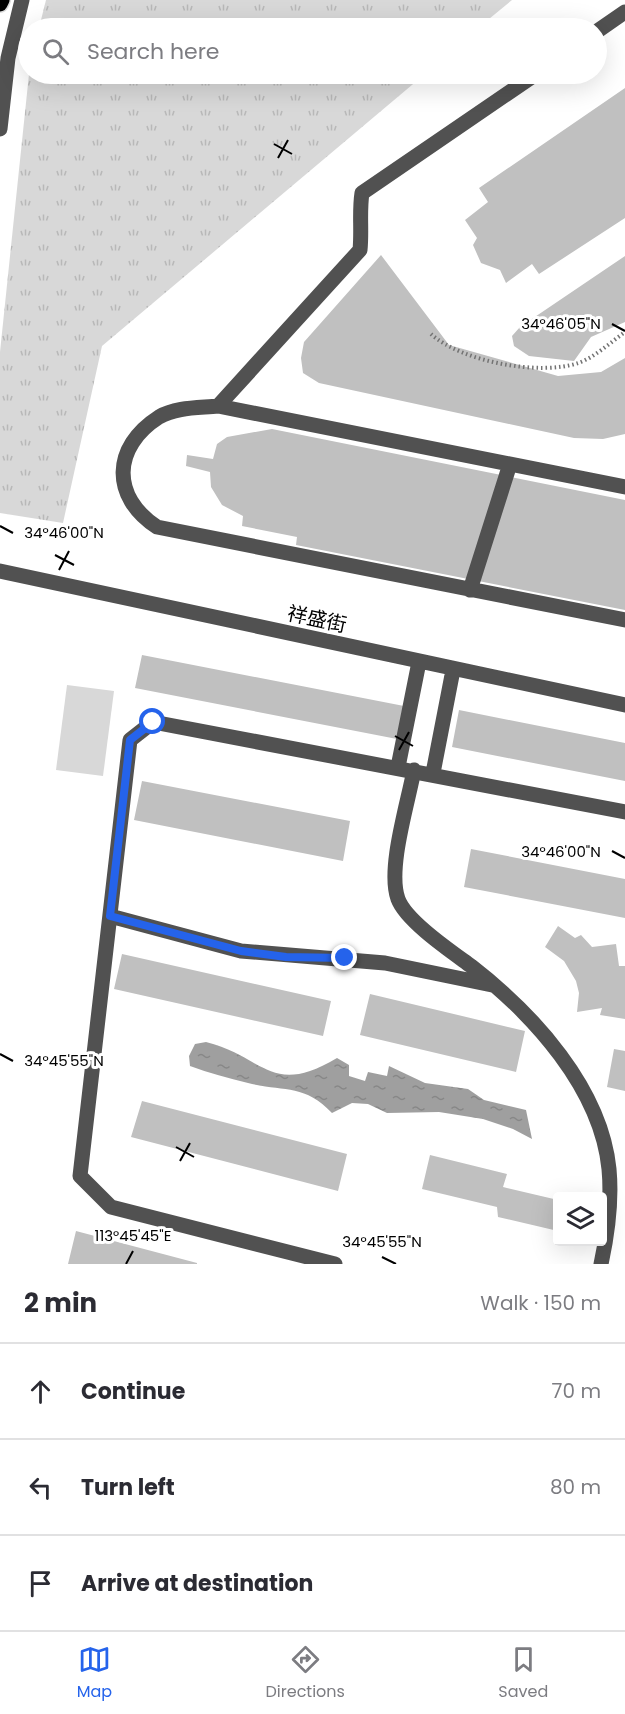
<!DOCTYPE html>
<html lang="en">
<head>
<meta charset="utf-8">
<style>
  :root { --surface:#fff; --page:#f2f2f3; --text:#2b2b33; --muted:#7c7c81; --line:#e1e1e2; --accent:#2563eb }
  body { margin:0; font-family:Poppins,"Noto Sans SC",sans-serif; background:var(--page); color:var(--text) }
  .controls { position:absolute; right:18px; bottom:18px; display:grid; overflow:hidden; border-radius:6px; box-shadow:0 6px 24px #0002 }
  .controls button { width:54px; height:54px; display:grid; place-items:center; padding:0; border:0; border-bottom:2px solid var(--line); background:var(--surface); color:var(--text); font:30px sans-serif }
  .stop { position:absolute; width:18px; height:18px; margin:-14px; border:4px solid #2563eb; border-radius:50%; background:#fff }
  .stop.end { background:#2563eb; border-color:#fff; box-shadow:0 2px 6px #0008 }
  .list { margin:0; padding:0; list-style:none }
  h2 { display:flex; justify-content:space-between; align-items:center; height:78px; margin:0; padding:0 24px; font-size:26px }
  h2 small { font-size:20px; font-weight:400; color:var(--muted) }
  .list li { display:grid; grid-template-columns:39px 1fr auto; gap:18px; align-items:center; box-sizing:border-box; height:96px; padding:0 24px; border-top:2px solid var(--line) }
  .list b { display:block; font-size:22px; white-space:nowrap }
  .list em { font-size:20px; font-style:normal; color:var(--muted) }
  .icon { flex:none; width:33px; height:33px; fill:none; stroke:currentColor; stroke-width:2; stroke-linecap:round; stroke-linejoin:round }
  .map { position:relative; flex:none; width:625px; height:1264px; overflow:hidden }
  .search { position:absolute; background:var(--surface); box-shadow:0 6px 24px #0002; left:18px; right:18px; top:18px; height:66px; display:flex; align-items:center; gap:15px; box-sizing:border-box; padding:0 21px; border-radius:33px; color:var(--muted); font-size:22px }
  .sheet { height:366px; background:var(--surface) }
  nav { display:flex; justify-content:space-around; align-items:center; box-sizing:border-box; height:84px; border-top:2px solid var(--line); background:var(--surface); font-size:16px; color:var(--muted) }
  nav a { display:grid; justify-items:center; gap:3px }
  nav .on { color:var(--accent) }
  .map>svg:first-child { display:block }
  .park { fill:url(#park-tufts) }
  .pitch { fill:#d8d8d8 }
  .water { fill:url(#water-ripples) }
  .building { fill:#c0c0c0 }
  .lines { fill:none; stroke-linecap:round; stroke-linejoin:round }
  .major-casing { stroke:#dbdbdb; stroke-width:18 }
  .path { stroke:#737373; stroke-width:4; stroke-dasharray:1.5 3; stroke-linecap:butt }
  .minor { stroke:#515151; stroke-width:15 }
  .major { stroke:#000; stroke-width:15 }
  .route { stroke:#2563eb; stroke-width:8 }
  .ticks { fill:none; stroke:#000; stroke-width:2 }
  .labels { text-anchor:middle; stroke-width:6; stroke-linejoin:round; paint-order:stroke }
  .street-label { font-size:20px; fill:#000; stroke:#fff }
  .ticks-label { font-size:15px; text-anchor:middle; fill:#000; stroke:#fff; stroke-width:6; stroke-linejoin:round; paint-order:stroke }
</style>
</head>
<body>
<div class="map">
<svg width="625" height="1264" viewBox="0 0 625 1264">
  <defs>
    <pattern id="park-tufts" width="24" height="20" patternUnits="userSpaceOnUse" patternTransform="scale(1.5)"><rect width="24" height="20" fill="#d8d8d8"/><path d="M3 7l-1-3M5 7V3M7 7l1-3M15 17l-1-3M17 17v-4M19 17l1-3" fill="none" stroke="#b8b8b8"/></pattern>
    <pattern id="water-ripples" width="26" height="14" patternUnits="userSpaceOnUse" patternTransform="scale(1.5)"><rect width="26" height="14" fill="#9f9f9f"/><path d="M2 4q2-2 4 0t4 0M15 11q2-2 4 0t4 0" fill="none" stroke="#878787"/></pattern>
  </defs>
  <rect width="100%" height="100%" fill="#fff"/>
  <path class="park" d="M46,0H512L478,28H39Z
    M29,74H425L102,346L63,523L0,513V352Z"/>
  <path class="pitch" d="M67,685L114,691L103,776L56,770Z"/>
  <path class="water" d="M206,1042C264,1056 270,1098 337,1058L349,1065V1076L365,1081L368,1072L387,1076L389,1066L425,1083L468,1089L484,1100L526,1110L532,1139L513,1129L483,1119L439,1112L387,1113L368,1104L352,1103L332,1113C304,1083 283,1092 248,1083C228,1078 209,1073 190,1066L189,1056L195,1044Z"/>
  <path class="building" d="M625,88V218L539,274L532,264L506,283L500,270L481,263L473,245L477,238L465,220L488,202L479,188Z
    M381,255L449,345L558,376L601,372L625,358V434L603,439L574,438L319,383L303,373L301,358L304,342Z
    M625,256V322L591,337L574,361L529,356L514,346L512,336L520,327Z
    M272,429L625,500V610L296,545L297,537L242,526L243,516L222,505L211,487L210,472L186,466L187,455L213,459L217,444L227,437Z
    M142,655L404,706L397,739L135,688Z
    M459,710L625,743V781L452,747Z
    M142,781L350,821L343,861L134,820Z
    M471,849L625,879V918L464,887Z
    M558,926L575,938L581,935L592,947L616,944L619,966H625V1019L600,1015L602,1008L577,1012L579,993L576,981L564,961L545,947Z
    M122,954L331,1001L323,1036L114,989Z
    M370,994L525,1031L516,1072L360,1035Z
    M614,1049L625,1051V1091L607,1087Z
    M142,1101L347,1154L338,1191L131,1137Z
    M430,1155L507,1174L503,1187L558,1200V1231L498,1217L497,1207L422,1189Z
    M76,1231L197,1263V1264H68Z"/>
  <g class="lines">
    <defs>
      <path id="major" d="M0,4L2,0"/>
    </defs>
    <use href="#major" class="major-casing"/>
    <path class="path" d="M431,334C462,362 540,376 578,363C594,358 611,342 625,332"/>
    <path class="minor" d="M596,32L625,12
      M0,129L8,58L22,0
      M218,406L360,250C362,230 359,212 362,193L536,74
      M625,487L218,406C199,408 176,407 159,417C112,447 111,497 157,527L625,620
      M0,571L625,705
      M470,590L510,464
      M398,767L419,662
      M414,770C408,803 387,869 398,899C406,921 452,952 471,966C533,1014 601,1088 609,1169C612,1201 608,1232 601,1264
      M433,773L453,670
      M110,916L241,951L385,963L492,985
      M335,1264L111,1207L80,1176L130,740L153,722L625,812"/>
    <use href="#major" class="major"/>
  </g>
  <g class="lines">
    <path class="route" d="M153,722L130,740L110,916L241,951L286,957L345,958"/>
  </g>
  <path class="ticks" d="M274,144L292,154M278,158L288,140M612,324L625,331M0,526L13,533M55,555L74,565M59,570L69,551M395,736L413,746M399,750L409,732M612,851L625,858M0,1054L13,1061M176,1147L194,1157M180,1161L190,1143M382,1257L396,1264M126,1264L133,1251"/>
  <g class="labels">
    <g class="street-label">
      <text transform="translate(317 619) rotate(12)" y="7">祥盛街</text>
    </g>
  </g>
  <g class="ticks-label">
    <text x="561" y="329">34°46'05"N</text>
    <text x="64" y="538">34°46'00"N</text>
    <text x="561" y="857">34°46'00"N</text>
    <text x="64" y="1066">34°45'55"N</text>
    <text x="133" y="1241">113°45'45"E</text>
    <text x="382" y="1247">34°45'55"N</text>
  </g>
</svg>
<div class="controls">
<button><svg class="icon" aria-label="layers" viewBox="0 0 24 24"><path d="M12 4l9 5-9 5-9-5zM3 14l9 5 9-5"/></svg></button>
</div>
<div class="stop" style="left:153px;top:722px"></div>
<div class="stop end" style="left:345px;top:958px"></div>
<div class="search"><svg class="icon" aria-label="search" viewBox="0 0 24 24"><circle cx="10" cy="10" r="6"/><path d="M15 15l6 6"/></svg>Search here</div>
</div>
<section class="sheet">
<h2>2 min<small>Walk · 150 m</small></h2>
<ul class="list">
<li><svg class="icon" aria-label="ahead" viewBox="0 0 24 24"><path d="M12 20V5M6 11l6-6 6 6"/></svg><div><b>Continue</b></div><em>70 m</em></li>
<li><svg class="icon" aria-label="left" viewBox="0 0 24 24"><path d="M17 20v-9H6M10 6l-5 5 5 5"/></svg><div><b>Turn left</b></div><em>80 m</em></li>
<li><svg class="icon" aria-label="arrive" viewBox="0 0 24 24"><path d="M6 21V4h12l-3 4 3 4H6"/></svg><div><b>Arrive at destination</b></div></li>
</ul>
</section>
<nav>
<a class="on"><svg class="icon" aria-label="map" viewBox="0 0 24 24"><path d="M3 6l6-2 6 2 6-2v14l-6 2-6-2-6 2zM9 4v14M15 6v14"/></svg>Map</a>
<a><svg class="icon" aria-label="directions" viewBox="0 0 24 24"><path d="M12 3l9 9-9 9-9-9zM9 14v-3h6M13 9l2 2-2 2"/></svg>Directions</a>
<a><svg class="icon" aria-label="saved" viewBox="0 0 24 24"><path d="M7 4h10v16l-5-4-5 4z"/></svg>Saved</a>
</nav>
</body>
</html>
